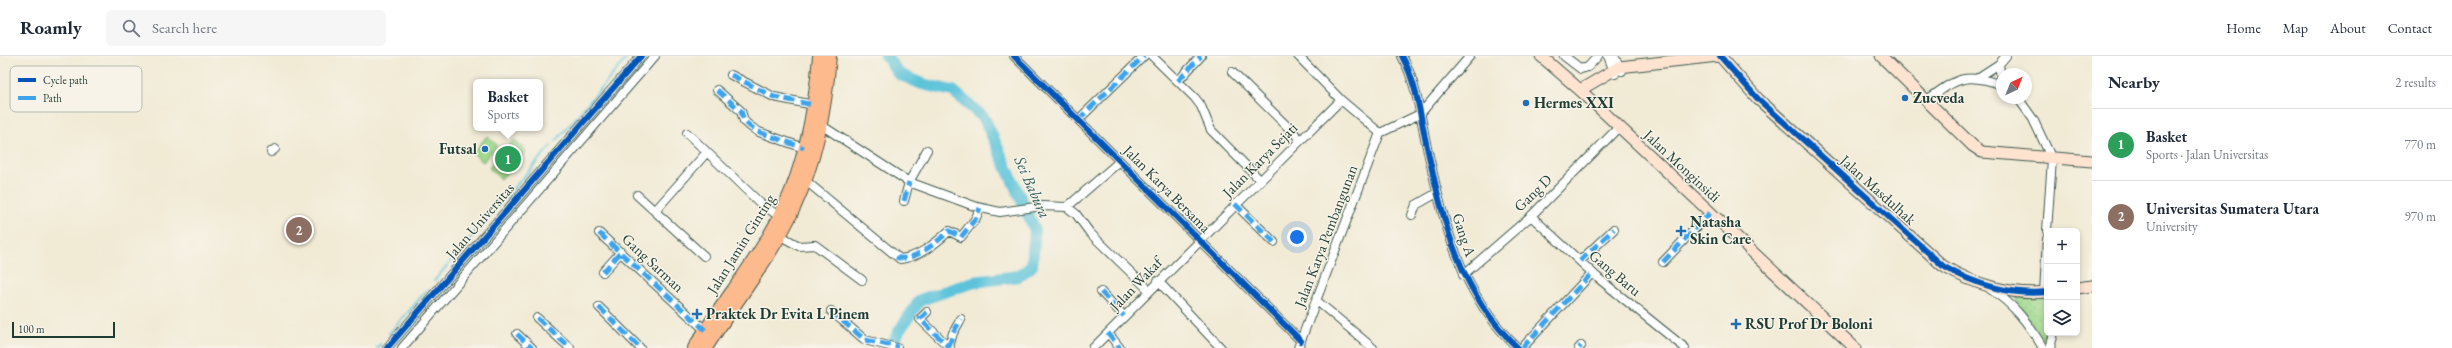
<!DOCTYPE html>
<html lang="en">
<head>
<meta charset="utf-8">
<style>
  :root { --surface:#fff; --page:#f6f6f7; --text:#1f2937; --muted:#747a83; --line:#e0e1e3; --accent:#ea580c }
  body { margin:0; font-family:"EB Garamond",serif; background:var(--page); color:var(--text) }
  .controls { position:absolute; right:12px; bottom:12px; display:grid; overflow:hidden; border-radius:6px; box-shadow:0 2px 6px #0003 }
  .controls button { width:36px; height:36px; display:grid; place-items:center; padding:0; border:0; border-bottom:1px solid var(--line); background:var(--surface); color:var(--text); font:20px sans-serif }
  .compass { position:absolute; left:1996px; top:12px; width:36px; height:36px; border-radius:50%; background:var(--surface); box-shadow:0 2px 6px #0003; rotate:43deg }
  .scale { position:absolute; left:12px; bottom:10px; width:103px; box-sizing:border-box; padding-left:4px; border:2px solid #1f3d34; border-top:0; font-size:11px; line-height:14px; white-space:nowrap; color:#1f3d34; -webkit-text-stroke:3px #f7f3e8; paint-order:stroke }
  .you { position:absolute; left:1297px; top:181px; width:14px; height:14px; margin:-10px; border:3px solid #fff; border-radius:50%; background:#1a73e8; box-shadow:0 0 0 6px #1a73e833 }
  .badge { display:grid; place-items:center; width:26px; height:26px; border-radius:50%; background:var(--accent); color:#fff; font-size:13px; font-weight:700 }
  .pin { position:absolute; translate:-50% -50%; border:2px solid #fff; box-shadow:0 1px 4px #0006 }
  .popup { position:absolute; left:473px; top:23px; width:70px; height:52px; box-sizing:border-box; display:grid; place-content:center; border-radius:6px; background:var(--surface); filter:drop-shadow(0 1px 3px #0005); font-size:13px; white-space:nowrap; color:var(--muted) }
  .popup b { font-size:15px; color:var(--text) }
  .popup::after { content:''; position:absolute; left:50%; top:100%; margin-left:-8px; border:8px solid transparent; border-top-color:var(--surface) }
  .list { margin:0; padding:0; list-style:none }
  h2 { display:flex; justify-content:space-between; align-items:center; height:52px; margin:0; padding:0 16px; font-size:17px }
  h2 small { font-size:13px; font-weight:400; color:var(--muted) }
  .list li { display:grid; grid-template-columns:26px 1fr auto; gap:12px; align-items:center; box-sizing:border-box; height:72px; padding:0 16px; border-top:1px solid var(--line) }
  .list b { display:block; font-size:15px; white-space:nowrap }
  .list p { margin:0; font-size:13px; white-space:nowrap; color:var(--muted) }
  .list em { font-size:13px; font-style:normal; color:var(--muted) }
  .icon { flex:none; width:22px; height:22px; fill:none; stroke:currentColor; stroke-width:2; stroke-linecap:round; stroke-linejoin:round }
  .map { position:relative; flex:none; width:2092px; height:292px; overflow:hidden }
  header { display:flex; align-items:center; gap:24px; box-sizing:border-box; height:56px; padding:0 20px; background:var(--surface); border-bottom:1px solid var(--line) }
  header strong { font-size:19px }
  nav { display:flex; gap:22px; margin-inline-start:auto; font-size:14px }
  .search { width:280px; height:36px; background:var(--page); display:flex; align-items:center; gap:10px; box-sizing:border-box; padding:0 14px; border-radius:6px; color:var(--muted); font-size:15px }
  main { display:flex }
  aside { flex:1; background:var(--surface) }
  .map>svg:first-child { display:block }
  .grass { fill:#9fda8d; stroke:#5f8c60 }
  .park { fill:url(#park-dots); stroke:#5f8c60 }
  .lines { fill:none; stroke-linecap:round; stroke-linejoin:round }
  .stream { stroke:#5cc3da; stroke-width:2 }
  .river { stroke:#5cc3da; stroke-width:12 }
  .street-casing { stroke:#3e574c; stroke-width:10 }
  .secondary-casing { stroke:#3e574c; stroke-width:13 }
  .primary-casing { stroke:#3e574c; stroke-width:14 }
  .street { stroke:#fff; stroke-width:8 }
  .secondary { stroke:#fee3d1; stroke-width:11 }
  .primary { stroke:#fcba8d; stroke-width:12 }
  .quiet { stroke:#3da4eb; stroke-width:5; stroke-dasharray:10 5; stroke-linecap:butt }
  .cycleway-casing { stroke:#f7f3e8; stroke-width:8 }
  .cycleway { stroke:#0057b8; stroke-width:6 }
  .poi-dot { fill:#1f6fb2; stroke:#f7f3e8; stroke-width:1.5 }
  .labels { text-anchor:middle; stroke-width:3; stroke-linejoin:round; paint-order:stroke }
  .poi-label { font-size:15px; font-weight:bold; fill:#1f3d34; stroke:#f7f3e8; text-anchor:start }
  .street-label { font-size:15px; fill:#1f3d34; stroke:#f7f3e8 }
  .water-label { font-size:16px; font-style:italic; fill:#2e5e5e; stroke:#f7f3e8 }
  .key { fill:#f7f3e8; stroke:#b6bcb2; stroke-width:1 }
  .key-label { font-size:11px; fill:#1f3d34 }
</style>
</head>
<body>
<header>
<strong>Roamly</strong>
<div class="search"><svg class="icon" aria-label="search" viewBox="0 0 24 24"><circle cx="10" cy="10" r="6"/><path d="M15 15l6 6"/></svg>Search here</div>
<nav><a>Home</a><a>Map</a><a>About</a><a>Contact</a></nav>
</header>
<main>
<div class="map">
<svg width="2092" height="292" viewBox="0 0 2092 292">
  <defs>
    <pattern id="park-dots" width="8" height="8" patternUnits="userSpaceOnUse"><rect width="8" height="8" fill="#9fda8d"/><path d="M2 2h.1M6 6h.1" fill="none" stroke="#88bc7a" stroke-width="1.8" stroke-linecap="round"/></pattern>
  </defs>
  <rect width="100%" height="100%" fill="#f7f3e8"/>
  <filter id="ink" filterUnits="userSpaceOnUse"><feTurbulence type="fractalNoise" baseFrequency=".025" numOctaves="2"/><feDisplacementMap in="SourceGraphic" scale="8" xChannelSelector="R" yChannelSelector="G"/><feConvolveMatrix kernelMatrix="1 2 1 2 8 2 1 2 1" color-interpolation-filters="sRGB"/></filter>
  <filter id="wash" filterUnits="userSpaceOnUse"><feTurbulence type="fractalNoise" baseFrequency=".012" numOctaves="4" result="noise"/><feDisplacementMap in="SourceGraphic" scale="16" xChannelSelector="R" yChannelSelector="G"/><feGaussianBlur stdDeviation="0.9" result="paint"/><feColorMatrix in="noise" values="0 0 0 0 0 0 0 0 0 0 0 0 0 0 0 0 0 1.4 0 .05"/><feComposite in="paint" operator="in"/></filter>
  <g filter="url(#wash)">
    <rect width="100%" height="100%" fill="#f1ead5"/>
    <path class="grass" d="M487,80L497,89L483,106L473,97Z
      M514,84L526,95L501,123L489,112Z"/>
    <path class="park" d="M2047,240V277H2050L2046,289L2015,242Z"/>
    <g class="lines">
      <path class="stream" d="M556,85L626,3
        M496,152L551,90
        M434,225L491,158
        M389,278L428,233
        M377,292L380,288"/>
      <path class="river" d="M886,0L899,18L922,28L953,35L984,62L1035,174L1032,210L1019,220L974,226L920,244L899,275L891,292"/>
    </g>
  </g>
  <g filter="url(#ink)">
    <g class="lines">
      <defs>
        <path id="street" d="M1014,0L1301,285
          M1152,0L1195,42L1201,50L1211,74L1260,124
          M1298,0L1341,44L1380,77L1420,58L1470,0
          M1402,0C1415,24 1420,55 1425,82C1442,159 1457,236 1518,292
          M1564,0L1581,13L1588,11L1598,0
          M1608,0L1615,18
          M1614,0L1622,15
          M1232,16L1301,84
          M731,19L774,41L814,49
          M1979,21L1999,8L2006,0
          M1178,25L1201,0
          M717,34L741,55L744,65L751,71L759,76L804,92
          M2018,42L2033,63L2052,103L2047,175
          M1927,44C1957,22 1966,16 2002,29L1999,8
          M1078,64L1144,0
          M821,69L909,126L977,151L1000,156L1042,150L1067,151L1076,158L1090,177L1149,234
          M687,77L760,147L783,163
          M271,96L275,93
          M806,125L900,203C919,201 935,188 949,175L961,181L976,162L980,152
          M637,139L704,200
          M904,145L909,126L927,94
          M1235,148L1274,186
          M1067,151L1120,105
          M655,155L707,96
          M1412,159L1416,149L1437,137
          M1531,160L1598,222L1685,292
          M599,177L705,274
          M779,179L799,190L815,189L862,224
          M1580,205L1614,173
          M1663,206L1710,157
          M603,216L621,196
          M1463,219L1531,160L1619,71
          M1158,225L1221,292
          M1990,233C2014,248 2029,268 2043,292
          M1101,236L1124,260
          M2044,237L2047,183
          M1317,245L1373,292
          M599,251L640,292
          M831,255L865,284L897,292
          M927,256L920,263L950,292
          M537,262L570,292
          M1108,277L1120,292
          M517,278L532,292
          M949,291L953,277L961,263
          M387,292L641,0
          M402,292L655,0
          M1093,292L1341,44
          M1298,292L1380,77
          M1522,292L1592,217
          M1579,292L1581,290
          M2050,292L2054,277"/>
        <path id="secondary" d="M1541,0L1580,34L1855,292
          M1720,0L1758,43L1943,210C1973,228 2012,240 2047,236
          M1881,0L1973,90L1982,96L2092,105
          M1580,34L1619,11L1718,0
          M2077,232L2092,230"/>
        <path id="primary" d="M694,292C722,245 761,201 784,151C806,104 815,51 819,0
          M706,292C735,246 773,200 795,150C817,103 826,52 830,0"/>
      </defs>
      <use href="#street" class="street-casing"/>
      <use href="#secondary" class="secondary-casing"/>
      <use href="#primary" class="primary-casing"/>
      <use href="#street" class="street"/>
      <use href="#secondary" class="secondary"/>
      <use href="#primary" class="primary"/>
      <path class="quiet" d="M731,19L774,41L814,49
        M1178,25L1201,0
        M717,34L741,55L744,65L751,71L759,76L804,92
        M1078,64L1144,0
        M904,145L909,126
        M1235,148L1274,186
        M599,177L705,274
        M896,201C912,208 938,185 949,175L961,181L976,162L980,152
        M1580,205L1614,173
        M1663,206L1710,157
        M603,216L621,196
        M1101,236L1124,260
        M599,251L640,292
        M831,255L865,284L898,291
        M927,256L920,263L950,292
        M537,262L570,292
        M1108,277L1120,292
        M517,278L532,292
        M949,291L953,277L961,263
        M1522,292L1592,217
        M1579,292L1581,290"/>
      <defs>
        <path id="cycleway" d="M1014,0L1301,285
          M1402,0C1415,24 1420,55 1425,82C1442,159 1457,236 1518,292
          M1720,0L1758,43L1943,210C1973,228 2012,240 2047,236
          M387,292L641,0"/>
      </defs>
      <use href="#cycleway" class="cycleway-casing"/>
      <use href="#cycleway" class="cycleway"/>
    </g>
  </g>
  <g class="poi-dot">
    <circle cx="1905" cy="42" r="4"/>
    <circle cx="1526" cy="47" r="4"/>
    <circle cx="485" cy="93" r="4"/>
    <path d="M1679 169h4v4h4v4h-4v4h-4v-4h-4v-4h4z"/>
    <path d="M695 252h4v4h4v4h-4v4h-4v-4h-4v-4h4z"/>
    <path d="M1734 262h4v4h4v4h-4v4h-4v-4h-4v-4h4z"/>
  </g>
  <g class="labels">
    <g class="poi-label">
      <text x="1913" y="47">Zucveda</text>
      <text x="1534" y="52">Hermes XXI</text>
      <text x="477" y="98" text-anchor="end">Futsal</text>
      <text x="1690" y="171">Natasha<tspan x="1690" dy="17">Skin Care</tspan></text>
      <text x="706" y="263">Praktek Dr Evita L Pinem</text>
      <text x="1745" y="273">RSU Prof Dr Boloni</text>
    </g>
    <g class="street-label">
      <text transform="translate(1260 104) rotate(-45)" y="5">Jalan Karya Sejati</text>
      <text transform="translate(1682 110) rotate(43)" y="5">Jalan Monginsidi</text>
      <text transform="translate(1167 133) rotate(45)" y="5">Jalan Karya Bersama</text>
      <text transform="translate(1878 134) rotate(42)" y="5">Jalan Masdulhak</text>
      <text transform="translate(1533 137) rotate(-44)" y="5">Gang D</text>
      <text transform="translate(480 165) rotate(-49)" y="5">Jalan Universitas</text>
      <text transform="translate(1464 179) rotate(72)" y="5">Gang A</text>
      <text transform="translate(1326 180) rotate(-69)" y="5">Jalan Karya Pembangunan</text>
      <text transform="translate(741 188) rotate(-58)" y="5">Jalan Jamin Ginting</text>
      <text transform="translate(653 207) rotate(43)" y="5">Gang Sarman</text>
      <text transform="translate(1615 217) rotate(40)" y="5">Gang Baru</text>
      <text transform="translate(1136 228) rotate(-46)" y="5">Jalan Wakaf</text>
    </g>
    <g class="water-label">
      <text transform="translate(1033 131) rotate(66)" y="6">Sei Babura</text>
    </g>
  </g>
  <rect x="10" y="10" width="132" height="46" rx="6" class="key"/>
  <rect x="18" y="22" width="18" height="4" fill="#0057b8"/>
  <rect x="18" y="40" width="18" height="4" fill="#3da4eb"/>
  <g class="key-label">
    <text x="43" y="28">Cycle path</text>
    <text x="43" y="46">Path</text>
  </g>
</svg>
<div class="controls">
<button>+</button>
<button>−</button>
<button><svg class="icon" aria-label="layers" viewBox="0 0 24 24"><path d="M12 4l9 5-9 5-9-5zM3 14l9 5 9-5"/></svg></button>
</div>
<svg class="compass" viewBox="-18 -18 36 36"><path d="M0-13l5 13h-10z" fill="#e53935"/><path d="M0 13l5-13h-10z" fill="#747a83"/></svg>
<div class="scale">100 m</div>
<div class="you"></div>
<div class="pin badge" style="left:508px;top:103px;background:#2e9e5b">1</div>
<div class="popup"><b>Basket</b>Sports</div>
<div class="pin badge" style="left:299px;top:174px;background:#8d6e63">2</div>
</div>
<aside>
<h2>Nearby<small>2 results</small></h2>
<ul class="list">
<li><span class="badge" style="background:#2e9e5b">1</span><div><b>Basket</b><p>Sports · Jalan Universitas</p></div><em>770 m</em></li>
<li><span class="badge" style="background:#8d6e63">2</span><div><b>Universitas Sumatera Utara</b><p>University</p></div><em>970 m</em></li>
</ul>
</aside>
</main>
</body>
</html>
